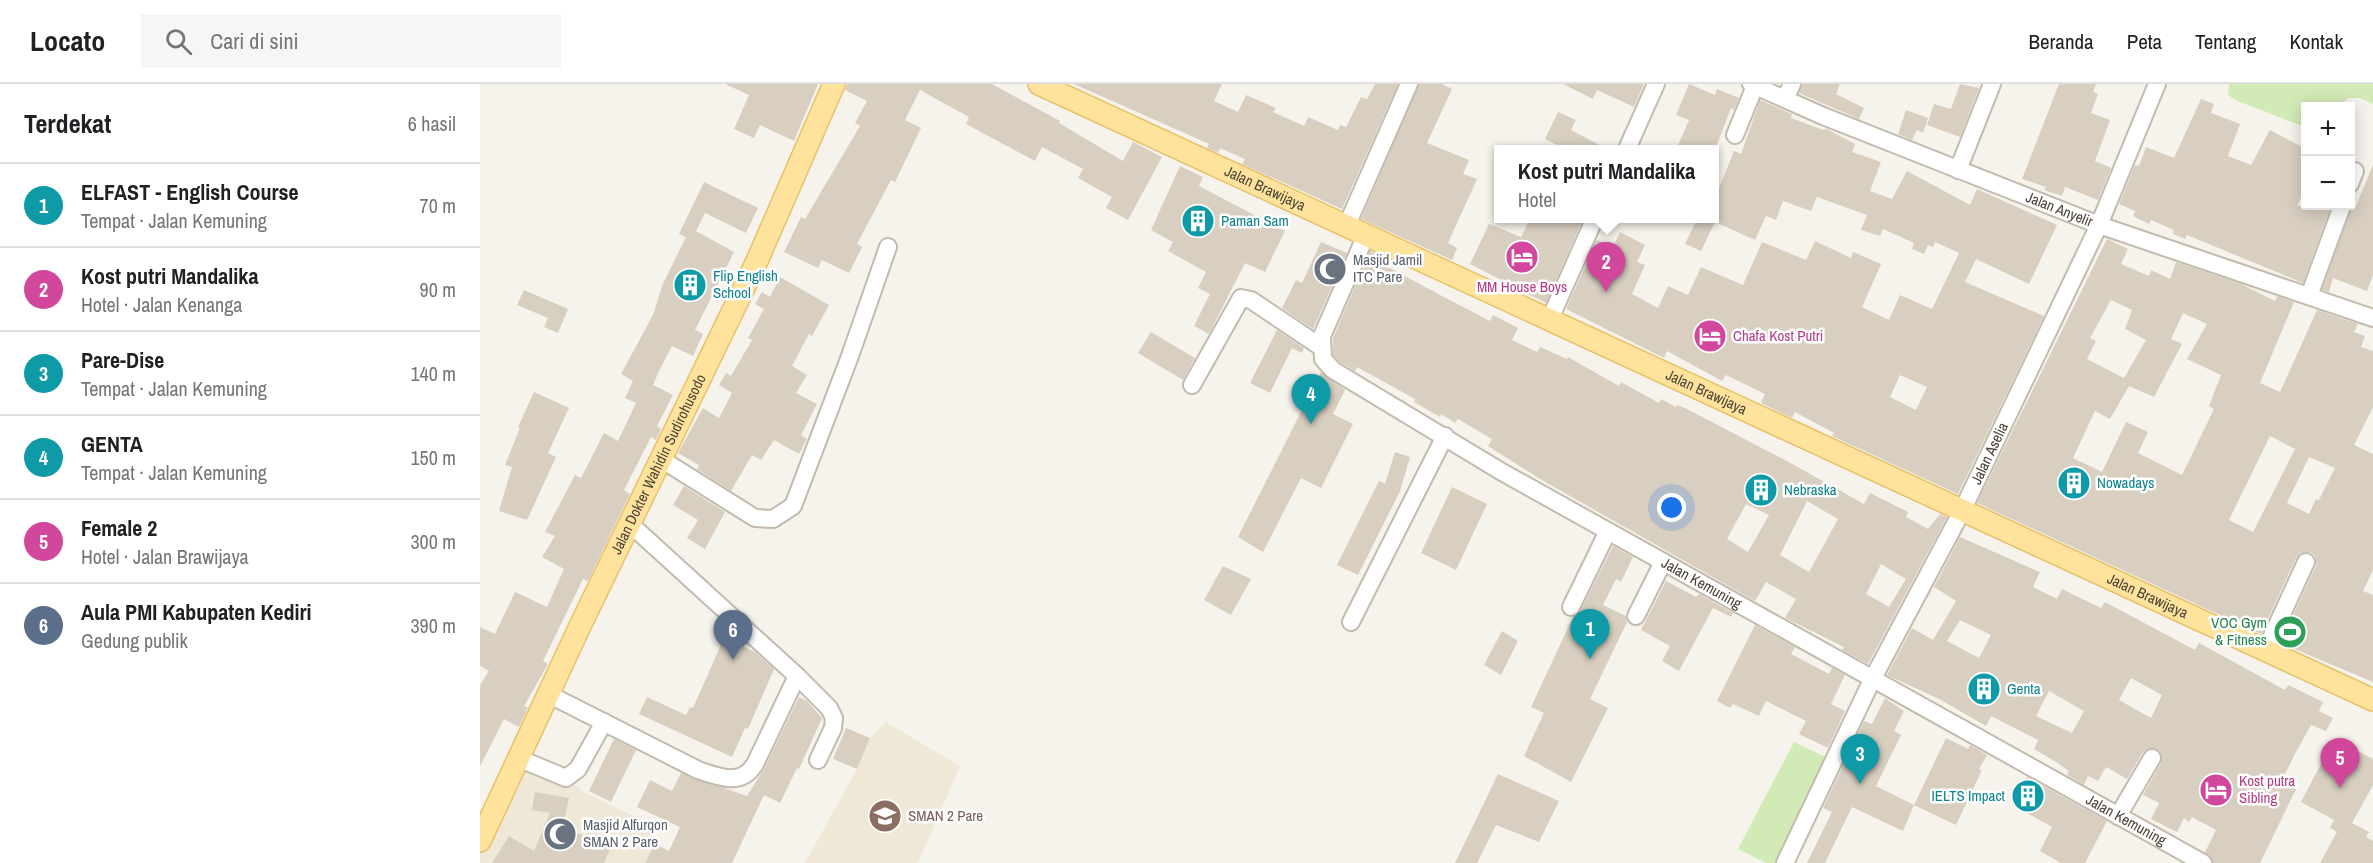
<!DOCTYPE html>
<html lang="id">
<head>
<meta charset="utf-8">
<style>
  :root { --surface:#fff; --page:#f6f6f6; --text:#202124; --muted:#757577; --line:#e0e0e0; --accent:#0f766e }
  body { margin:0; font-family:"Archivo Narrow",sans-serif; background:var(--page); color:var(--text) }
  .controls { position:absolute; right:18px; top:18px; display:grid; overflow:hidden; border-radius:0px; box-shadow:0 3px 15px #0003 }
  .controls button { width:54px; height:54px; display:grid; place-items:center; padding:0; border:0; border-bottom:2px solid var(--line); background:var(--surface); color:var(--text); font:30px sans-serif }
  .you { position:absolute; left:1192px; top:424px; width:21px; height:21px; margin:-15px; border:4px solid #fff; border-radius:50%; background:#1a73e8; box-shadow:0 0 0 9px #1a73e833 }
  .badge { display:grid; place-items:center; width:39px; height:39px; border-radius:50%; background:var(--accent); color:#fff; font-size:20px; font-weight:700 }
  .pin { position:absolute; translate:-50% -50px; filter:drop-shadow(0 2px 3px #0008) }
  .pin::after { content:''; position:absolute; top:32px; width:21px; height:18px; background:inherit; clip-path:polygon(0 0,100% 0,50% 100%) }
  .popup { position:absolute; left:1014px; top:61px; width:225px; height:78px; box-sizing:border-box; display:grid; place-content:center; border-radius:0px; background:var(--surface); filter:drop-shadow(0 2px 4px #0005); font-size:20px; white-space:nowrap; color:var(--muted) }
  .popup b { font-size:22px; color:var(--text) }
  .popup::after { content:''; position:absolute; left:50%; top:100%; margin-left:-12px; border:12px solid transparent; border-top-color:var(--surface) }
  .list { margin:0; padding:0; list-style:none }
  h2 { display:flex; justify-content:space-between; align-items:center; height:78px; margin:0; padding:0 24px; font-size:26px }
  h2 small { font-size:20px; font-weight:400; color:var(--muted) }
  .list li { display:grid; grid-template-columns:39px 1fr auto; gap:18px; align-items:center; box-sizing:border-box; height:84px; padding:0 24px; border-top:2px solid var(--line) }
  .list b { display:block; font-size:22px; white-space:nowrap }
  .list p { margin:0; font-size:20px; white-space:nowrap; color:var(--muted) }
  .list em { font-size:20px; font-style:normal; color:var(--muted) }
  .icon { flex:none; width:33px; height:33px; fill:none; stroke:currentColor; stroke-width:2; stroke-linecap:round; stroke-linejoin:round }
  .map { position:relative; flex:none; width:1893px; height:779px; overflow:hidden }
  header { display:flex; align-items:center; gap:36px; box-sizing:border-box; height:84px; padding:0 30px; background:var(--surface); border-bottom:2px solid var(--line) }
  header strong { font-size:28px }
  nav { display:flex; gap:33px; margin-inline-start:auto; font-size:21px }
  .search { width:420px; height:54px; background:var(--page); display:flex; align-items:center; gap:15px; box-sizing:border-box; padding:0 21px; border-radius:0px; color:var(--muted); font-size:22px }
  main { display:flex }
  aside { flex:1; background:var(--surface) }
  .map>svg:first-child { display:block }
  .education { fill:#efe8d6 }
  .green { fill:#d2eab5 }
  .building { fill:#d8cfc1; fill-rule:evenodd }
  .lines { fill:none; stroke-linecap:round; stroke-linejoin:round }
  .minor-casing { stroke:#c2bbae; stroke-width:20 }
  .major-casing { stroke:#e6c16a; stroke-width:24 }
  .minor { stroke:#fff; stroke-width:16 }
  .major { stroke:#ffe39c; stroke-width:21 }
  .labels { text-anchor:middle; stroke-width:5; stroke-linejoin:round; paint-order:stroke }
  .street-label { font-size:15px; fill:#4b4439; stroke:#fff }
  .culture-label { font-size:15px; fill:#0d838f; stroke:#fff; text-anchor:start }
  .worship-label { font-size:15px; fill:#5b616d; stroke:#fff; text-anchor:start }
  .hotel-label { font-size:15px; fill:#b23c85; stroke:#fff; text-anchor:start }
  .leisure-label { font-size:15px; fill:#27864d; stroke:#fff; text-anchor:end }
  .education-label { font-size:15px; fill:#785e54; stroke:#fff; text-anchor:start }
</style>
</head>
<body>
<header>
<strong>Locato</strong>
<div class="search"><svg class="icon" aria-label="search" viewBox="0 0 24 24"><circle cx="10" cy="10" r="6"/><path d="M15 15l6 6"/></svg>Cari di sini</div>
<nav><a>Beranda</a><a>Peta</a><a>Tentang</a><a>Kontak</a></nav>
</header>
<main>
<aside>
<h2>Terdekat<small>6 hasil</small></h2>
<ul class="list">
<li><span class="badge" style="background:#0f9aa8">1</span><div><b>ELFAST - English Course</b><p>Tempat · Jalan Kemuning</p></div><em>70 m</em></li>
<li><span class="badge" style="background:#d1479c">2</span><div><b>Kost putri Mandalika</b><p>Hotel · Jalan Kenanga</p></div><em>90 m</em></li>
<li><span class="badge" style="background:#0f9aa8">3</span><div><b>Pare-Dise</b><p>Tempat · Jalan Kemuning</p></div><em>140 m</em></li>
<li><span class="badge" style="background:#0f9aa8">4</span><div><b>GENTA</b><p>Tempat · Jalan Kemuning</p></div><em>150 m</em></li>
<li><span class="badge" style="background:#d1479c">5</span><div><b>Female 2</b><p>Hotel · Jalan Brawijaya</p></div><em>300 m</em></li>
<li><span class="badge" style="background:#5c6f8a">6</span><div><b>Aula PMI Kabupaten Kediri</b><p>Gedung publik</p></div><em>390 m</em></li>
</ul>
</aside>
<div class="map">
<svg width="1893" height="779" viewBox="0 0 1893 779">
  <rect width="100%" height="100%" fill="#f6f3ec"/>
  <path class="education" d="M406,638L480,682L438,779H325L377,685L390,654Z
    M44,679L86,694L105,709L171,740L175,760L215,779H0V761Z"/>
  <path class="green" d="M1749,0H1893V20L1880,14H1868L1858,22H1826L1825,43L1755,16L1748,11Z
    M1314,658L1352,676L1301,779H1286L1258,765Z"/>
  <path class="building" d="M245,0H338L314,57L280,41L274,54L254,45L269,11Z
    M367,0H512L580,37L579,39L643,77L653,58L682,73L648,136L626,124L632,113L598,94L603,85L562,63L555,77L486,40L489,33L440,6L425,36L441,44L415,98L411,96L377,160L382,163L369,189L342,176L338,184L304,168L321,133L325,135L380,42L375,39L387,17L365,6Z
    M594,0H742L734,17L758,28L766,11L796,24L793,28L824,42L828,33L858,46L860,41L866,43L881,13L887,15L895,0H918L862,125L762,80L765,75L740,64L738,69L727,64L729,60Z
    M939,0H962L972,5L947,59L989,76L983,90L997,95L968,159L977,164L972,176L881,135Z
    M1083,0H1164L1154,23L1117,6L1113,15Z
    M1209,0L1235,11L1237,5L1259,14L1254,26L1251,24L1235,66H1196L1209,36L1196,31Z
    M1322,0H1360L1356,10L1384,24L1379,35L1319,9Z
    M1480,0L1499,4L1480,53L1447,41L1454,20L1471,25Z
    M1579,0H1616L1613,8L1618,10L1611,29L1630,36L1615,77L1631,84L1618,116L1585,103L1582,112L1564,106L1566,103L1542,95Z
    M1721,15L1734,20L1731,29L1760,40L1748,72L1771,81L1790,46L1826,65V102L1817,122H1851L1823,199L1707,151L1705,155L1693,150L1694,146L1671,136L1669,140L1653,132L1655,127L1639,120L1655,81L1659,82L1666,63L1694,74Z
    M1280,16L1312,30L1311,34L1343,46L1347,45L1375,60L1372,68L1401,78L1390,107L1412,115L1427,87L1490,121L1497,105L1577,141L1549,200L1496,175L1485,198L1564,232L1478,410L1352,352L1354,349L1315,328L1312,334L1281,319L1285,310L1246,291L1242,297L1187,267L1184,274L1086,225L1117,156L1133,163L1140,148L1165,161L1157,178L1165,181L1152,210L1178,224L1188,202L1208,211L1221,183L1263,201L1282,158L1326,176L1335,157L1371,174L1373,168L1401,180L1382,223L1409,236L1420,211L1452,225L1479,169L1455,158L1453,163L1448,161L1444,170L1432,165L1434,159L1403,145L1400,152L1381,146L1387,131L1337,113L1331,127L1303,117L1296,136L1286,132L1275,156L1235,138L1221,167L1205,160L1217,135H1234V117L1254,67L1261,70ZM1420,291L1447,303L1436,326L1410,313Z
    M1426,26L1448,34L1443,49L1437,46L1432,56L1418,50Z
    M1078,28L1096,36L1091,46L1129,66H1088L1065,55Z
    M1893,81V191L1887,207L1853,194L1849,208L1842,206L1872,122H1876Z
    M700,82L723,93L719,102L805,147L785,188L765,179L729,250L714,242L730,210L718,204L726,188L688,167L693,158L671,146Z
    M224,98L278,124L266,149L225,129L216,147L254,168L215,246L223,250L213,272L192,262L180,285L173,301L193,311L177,342L181,345L176,356L171,353L144,406L150,410L108,497L103,495L63,577L68,580L44,622L48,624L39,643L24,635L0,682V601L9,587L0,582V543L15,550L35,508L67,523L84,485L62,473L75,452L65,448L95,391L101,394L124,349L138,357L156,319L145,314L153,297L141,290L173,231L182,202L206,153L199,150Z
    M1050,135H1103L1066,219L990,180L1009,140L1041,153Z
    M1627,155L1648,165L1641,180L1669,192L1671,186L1690,195L1696,178L1761,200L1795,217L1797,212L1814,218L1780,299L1800,308L1837,226L1878,240L1874,248L1885,252L1881,263L1893,267V323L1874,361L1893,370V486L1883,507L1893,511V598L1800,559L1836,482L1835,472L1830,468L1820,469L1816,474L1781,550L1497,419ZM1631,216L1652,226L1645,245L1666,256L1644,294L1607,275L1616,257L1610,254ZM1703,229L1727,240L1707,275L1741,291L1729,322L1734,325L1702,391L1658,369L1668,348L1646,338L1622,388L1593,374L1615,327L1630,335L1649,302L1674,313L1702,260L1691,255ZM1790,352L1815,365L1773,448L1749,436ZM1829,373L1855,384L1839,416L1836,415L1829,430L1807,419Z
    M841,158L867,169L833,245L802,224L816,196L822,199Z
    M890,167L901,172L899,178L960,211L1010,237L1013,231L1038,244L1032,256L1057,268L1060,263L1087,275L1088,273L1139,302L1141,298L1179,319L1181,315L1196,323L1197,321L1207,325L1305,376L1384,420L1390,409L1428,428L1426,433L1448,445L1460,430L1467,433L1388,580L1362,566L1364,563L1305,534L1316,515L1286,498L1275,517L1060,395L1008,362L1012,355L978,335L975,339L961,330L960,333L934,318L935,315L877,283L875,287L860,278L853,271V254ZM1327,417L1358,435L1329,488L1300,471ZM1266,420L1289,431L1268,468L1247,455ZM1401,480L1426,495L1409,523L1386,510Z
    M300,193L349,221L332,252L329,250L312,282L327,291L316,309L337,320L321,351L327,355L319,370L294,356L281,376L272,371L251,407L217,385L219,381L198,369L223,324L239,334L252,309L239,301L246,289L251,292L272,256L268,254L284,225L275,220L282,208L290,213Z
    M44,206L88,225L78,249L64,243L68,234L37,221Z
    M797,246L824,264L822,269L812,264L790,309L770,299Z
    M671,248L715,274L703,296L658,269Z
    M841,288L865,306L853,330L873,340L841,404L821,394L783,468L758,453Z
    M54,308L89,324L68,369L76,373L47,436L19,427L32,383L25,381L40,344L38,343Z
    M915,368L930,373L920,407L878,491L857,481L899,397L905,400Z
    M204,402L245,428L225,465L207,454L218,436L193,421Z
    M972,403L1007,420L976,486L941,469Z
    M1480,453L1560,488L1553,503L1577,515L1582,505L1621,524L1625,518L1715,566L1719,559L1805,606L1808,601L1843,618L1839,627L1853,634L1846,647L1831,641L1816,668L1801,698L1816,705L1780,779H1733L1725,768L1736,746L1712,733L1709,738L1704,734L1697,748L1671,735L1679,719L1663,711L1681,679V669L1677,665L1671,664L1663,668L1647,695L1626,683L1618,697L1608,692L1604,701L1587,691L1589,687L1576,678L1554,665L1558,656L1511,632L1506,642L1459,615L1407,591L1432,544L1453,556L1476,517L1454,503ZM1480,536L1511,551L1499,574L1467,557ZM1651,594L1682,611L1671,634L1639,616ZM1569,607L1604,627L1592,649L1556,632Z
    M1133,462L1153,473L1141,498L1136,495L1123,521L1146,532L1147,538L1110,615L1128,624L1091,698L1044,672L1064,629L1051,623L1093,533L1100,528Z
    M743,482L771,495L751,531L724,516Z
    M1186,497L1216,513L1219,510L1253,529L1251,533L1233,524L1199,587L1182,577L1190,562L1161,546Z
    M1275,541L1315,563L1311,570L1349,590L1352,584L1365,591L1351,620L1365,627L1348,664L1319,650L1326,637L1286,617L1279,632L1253,620L1250,624L1237,617Z
    M1022,547L1038,557L1021,591L1004,581Z
    M244,554L275,568L294,585L268,645L265,644L252,673L159,630L167,613L206,631L210,623L213,624Z
    M319,613L327,617L342,634L319,685L317,684L300,719L284,711L252,779H165L175,760L189,767L200,743L157,723L170,696L192,707L201,689L267,712L284,685Z
    M1405,614L1424,627L1414,647L1421,651L1396,702L1434,721L1466,654L1488,665L1490,661L1507,671L1499,685L1502,686L1476,741L1434,721L1423,747L1372,723L1345,779H1327L1352,728L1343,724L1384,637L1392,640Z
    M366,644L390,654L377,685L353,675Z
    M134,655L156,666L131,718L109,707Z
    M1854,655L1893,675V701L1872,739L1889,748L1886,753L1893,757V779H1840L1857,748L1850,744L1854,736L1821,718Z
    M1018,690L1079,717L1059,758L1016,741L997,779H975Z
    M1547,693L1627,737L1605,779H1581L1560,767L1572,743L1532,721Z
    M55,708L89,714L83,743L131,763L124,779H12L29,752L54,767L70,729L52,726Z"/>
  <g class="lines">
    <defs>
      <g id="minor">
        <path id="s1" d="M1271,0L1343,32L1619,141L1893,234"/>
        <path d="M1305,15L1312,0"/>
        <path d="M1255,51L1275,2"/>
        <path d="M1147,65L1176,0"/>
        <path d="M1478,86L1512,0"/>
        <path d="M1870,100L1875,87"/>
        <path d="M867,141L929,0"/>
        <path id="s2" d="M886,151L842,252L843,275L853,286L1022,388L1723,779"/>
        <path d="M1829,212L1862,122"/>
        <path d="M1069,237L1115,134"/>
        <path d="M712,301L761,214L771,216L841,263"/>
        <path d="M181,375L275,434L293,435L313,422L370,272L408,163"/>
        <path d="M149,439L317,592L349,624L354,634L353,644L338,676"/>
        <path d="M1091,523L1128,447"/>
        <path d="M1156,532L1183,478"/>
        <path d="M871,538L965,352"/>
        <path d="M1785,567L1826,478"/>
        <path d="M68,610L218,686C239,693 261,703 275,680L317,592"/>
        <path d="M38,674L86,694L98,685L124,638"/>
        <path d="M1638,732L1672,674"/>
        <path id="s3" d="M1305,779L1392,596L1482,427L1619,141L1677,0"/>
      </g>
      <g id="major">
        <path id="s4" d="M559,0L1893,616"/>
        <path id="s5" d="M0,757L100,542L277,177L354,0"/>
      </g>
    </defs>
    <use href="#minor" class="minor-casing"/>
    <use href="#major" class="major-casing"/>
    <use href="#minor" class="minor"/>
    <use href="#major" class="major"/>
  </g>
  <defs>
    <symbol id="building-disc" viewBox="-11 -11 22 22"><circle r="9.5" fill="#0f9aa8" stroke="#fff"/><path d="M-4-6H4V6H1V3H-1V6H-4ZM-2.5-4.3h1.7v1.8h-1.7ZM.8-4.3h1.7v1.8H.8ZM-2.5-1h1.7V.8h-1.7ZM.8-1h1.7V.8H.8Z" fill="#fff"/></symbol>
    <symbol id="hotel-disc" viewBox="-11 -11 22 22"><circle r="9.5" fill="#d1479c" stroke="#fff"/><path d="M-6-4.5h1.5V1H6V5H4.5V3h-9V5H-6ZM-4 0a1.8 1.8 0 1 1 3.6 0ZM.5 0V-2.5h3Q6-2.5 6 0Z" fill="#fff"/></symbol>
    <symbol id="mosque-disc" viewBox="-11 -11 22 22"><circle r="9.5" fill="#6b7280" stroke="#fff"/><path d="M3.5-4.9A6 6 0 1 0 3.5 4.9A5 5 0 1 1 3.5-4.9Z" fill="#fff"/></symbol>
    <symbol id="stadium-disc" viewBox="-11 -11 22 22"><circle r="9.5" fill="#2e9e5b" stroke="#fff"/><path d="M0-5a6.5 5 0 1 0 0 10a6.5 5 0 1 0 0-10ZM-3.5-1.8h7v3.6h-7Z" fill="#fff"/></symbol>
    <symbol id="school-disc" viewBox="-11 -11 22 22"><circle r="9.5" fill="#8d6e63" stroke="#fff"/><path d="M0-5L7-2L0 1L-7-2ZM-4 1L0 2.5L4 1V4Q0 6-4 4Z" fill="#fff"/></symbol>
  </defs>
  <g fill-rule="evenodd">
    <use href="#building-disc" x="699" y="118" width="38" height="38"/>
    <use href="#hotel-disc" x="1023" y="154" width="38" height="38"/>
    <use href="#mosque-disc" x="831" y="166" width="38" height="38"/>
    <use href="#building-disc" x="191" y="182" width="38" height="38"/>
    <use href="#hotel-disc" x="1211" y="233" width="38" height="38"/>
    <use href="#building-disc" x="1575" y="380" width="38" height="38"/>
    <use href="#building-disc" x="1262" y="387" width="38" height="38"/>
    <use href="#stadium-disc" x="1791" y="529" width="38" height="38"/>
    <use href="#building-disc" x="1485" y="586" width="38" height="38"/>
    <use href="#hotel-disc" x="1717" y="687" width="38" height="38"/>
    <use href="#building-disc" x="1529" y="693" width="38" height="38"/>
    <use href="#school-disc" x="386" y="713" width="38" height="38"/>
    <use href="#mosque-disc" x="61" y="731" width="38" height="38"/>
  </g>
  <g class="labels">
    <g class="street-label">
      <text dy="5" stroke="none"><textPath href="#s4" startOffset="249">Jalan Brawijaya</textPath></text>
      <text dy="5" stroke="none"><textPath href="#s1" startOffset="333">Jalan Anyelir</textPath></text>
      <text dy="5" stroke="none"><textPath href="#s4" startOffset="735">Jalan Brawijaya</textPath></text>
      <text dy="5" stroke="none"><textPath href="#s3" startOffset="458">Jalan Aselia</textPath></text>
      <text dy="5" stroke="none"><textPath href="#s5" startOffset="417">Jalan Dokter Wahidin Sudirohusodo</textPath></text>
      <text dy="5" stroke="none"><textPath href="#s2" startOffset="574">Jalan Kemuning</textPath></text>
      <text dy="5" stroke="none"><textPath href="#s4" startOffset="1221">Jalan Brawijaya</textPath></text>
      <text dy="5" stroke="none"><textPath href="#s2" startOffset="1060">Jalan Kemuning</textPath></text>
    </g>
    <g class="culture-label">
      <text x="741" y="142">Paman Sam</text>
      <text x="233" y="197">Flip English<tspan x="233" dy="17">School</tspan></text>
      <text x="1617" y="404">Nowadays</text>
      <text x="1304" y="411">Nebraska</text>
      <text x="1527" y="610">Genta</text>
      <text x="1525" y="717" text-anchor="end">IELTS Impact</text>
    </g>
    <g class="worship-label">
      <text x="873" y="181">Masjid Jamil<tspan x="873" dy="17">ITC Pare</tspan></text>
      <text x="103" y="746">Masjid Alfurqon<tspan x="103" dy="17">SMAN 2 Pare</tspan></text>
    </g>
    <g class="hotel-label">
      <text x="1042" y="208" text-anchor="middle">MM House Boys</text>
      <text x="1253" y="257">Chafa Kost Putri</text>
      <text x="1759" y="702">Kost putra<tspan x="1759" dy="17">Sibling</tspan></text>
    </g>
    <g class="leisure-label">
      <text x="1787" y="544">VOC Gym<tspan x="1787" dy="17">&amp; Fitness</tspan></text>
    </g>
    <g class="education-label">
      <text x="428" y="737">SMAN 2 Pare</text>
    </g>
  </g>
</svg>
<div class="controls">
<button>+</button>
<button>−</button>
</div>
<div class="you"></div>
<div class="pin badge" style="left:1110px;top:575px;background:#0f9aa8">1</div>
<div class="pin badge" style="left:1126px;top:208px;background:#d1479c">2</div>
<div class="popup"><b>Kost putri Mandalika</b>Hotel</div>
<div class="pin badge" style="left:1380px;top:700px;background:#0f9aa8">3</div>
<div class="pin badge" style="left:831px;top:340px;background:#0f9aa8">4</div>
<div class="pin badge" style="left:1860px;top:704px;background:#d1479c">5</div>
<div class="pin badge" style="left:253px;top:576px;background:#5c6f8a">6</div>
</div>
</main>
</body>
</html>
